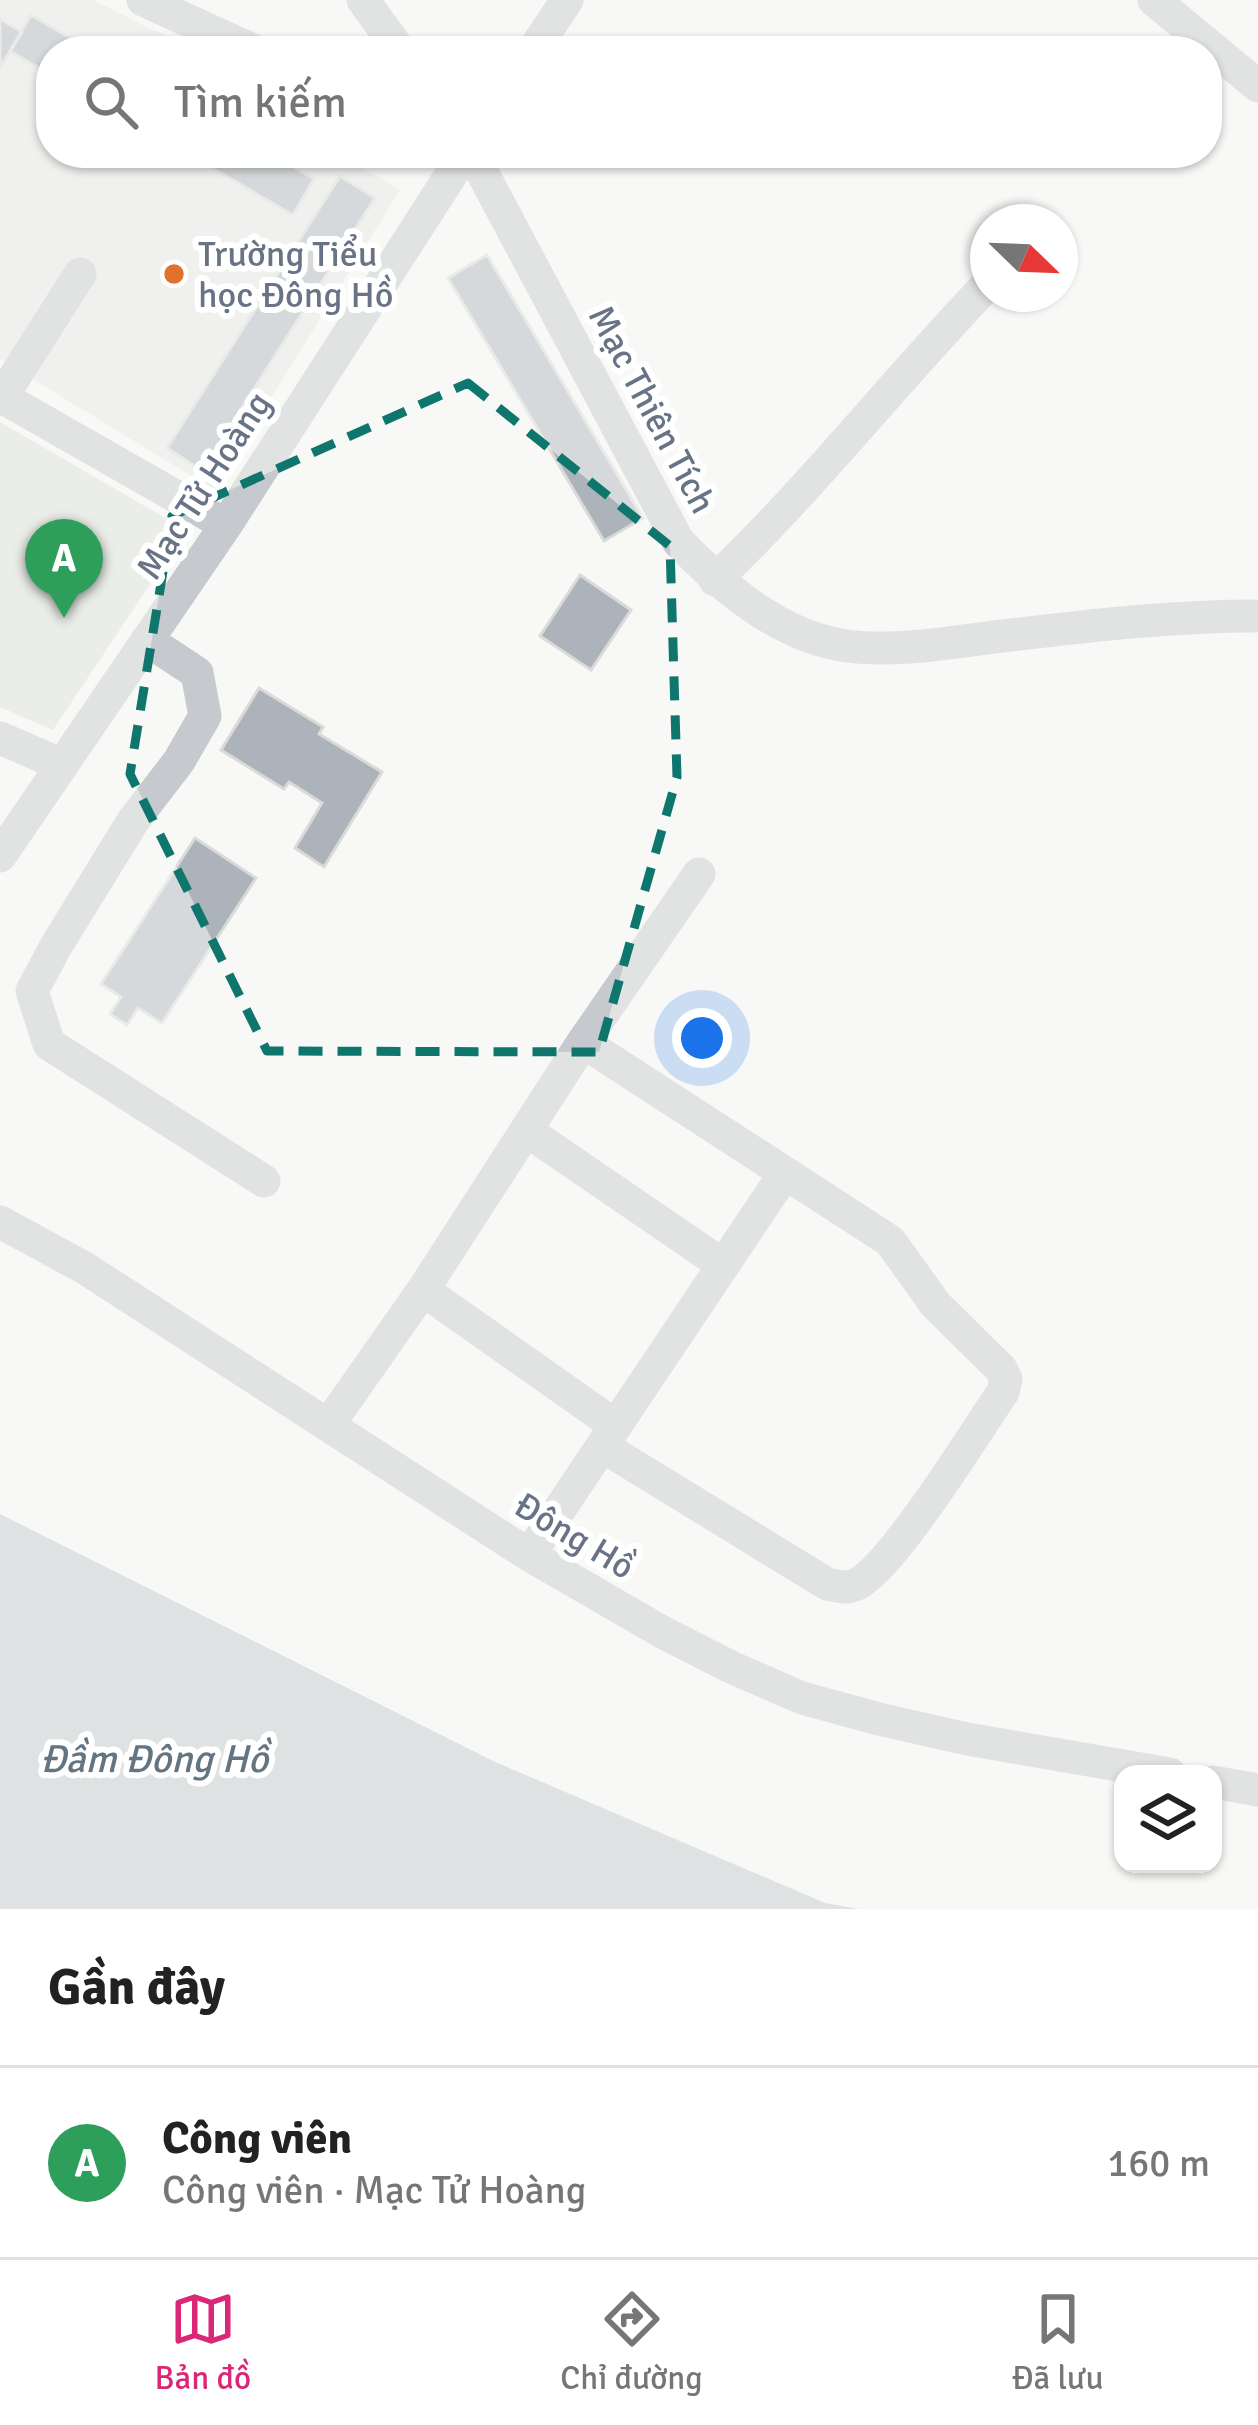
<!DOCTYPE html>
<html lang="vi">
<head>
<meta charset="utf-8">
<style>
  :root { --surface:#fff; --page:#f6f6f6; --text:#222; --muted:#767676; --line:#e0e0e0; --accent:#db2777 }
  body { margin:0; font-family:Signika,sans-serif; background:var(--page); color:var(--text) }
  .controls { position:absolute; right:36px; bottom:36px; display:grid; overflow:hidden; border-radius:24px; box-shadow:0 3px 9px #0004 }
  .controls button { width:108px; height:108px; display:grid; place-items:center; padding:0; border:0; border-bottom:3px solid var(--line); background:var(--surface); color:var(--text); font:60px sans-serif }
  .compass { position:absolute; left:970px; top:204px; width:108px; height:108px; border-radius:50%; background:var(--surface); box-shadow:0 3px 9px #0004; rotate:113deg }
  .you { position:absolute; left:702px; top:1038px; width:42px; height:42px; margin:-30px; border:9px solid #fff; border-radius:50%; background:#1a73e8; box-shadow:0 0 0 18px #1a73e833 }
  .badge { display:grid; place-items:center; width:78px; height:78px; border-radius:50%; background:var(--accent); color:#fff; font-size:39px; font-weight:700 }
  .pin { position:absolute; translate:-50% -99px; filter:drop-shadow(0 3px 6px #0008) }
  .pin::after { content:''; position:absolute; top:63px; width:42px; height:36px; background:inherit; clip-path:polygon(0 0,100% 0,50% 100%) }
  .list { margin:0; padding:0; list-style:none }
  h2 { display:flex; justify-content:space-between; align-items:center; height:156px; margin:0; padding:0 48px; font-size:51px }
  h2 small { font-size:39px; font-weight:400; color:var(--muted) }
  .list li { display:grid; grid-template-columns:78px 1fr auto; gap:36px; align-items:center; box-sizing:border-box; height:192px; padding:0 48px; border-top:3px solid var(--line) }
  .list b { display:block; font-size:45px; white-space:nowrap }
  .list p { margin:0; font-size:39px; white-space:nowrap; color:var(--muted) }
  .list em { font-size:39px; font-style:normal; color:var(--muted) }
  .icon { flex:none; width:66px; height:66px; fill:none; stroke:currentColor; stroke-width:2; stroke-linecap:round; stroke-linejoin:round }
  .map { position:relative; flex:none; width:1258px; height:1909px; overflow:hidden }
  .search { position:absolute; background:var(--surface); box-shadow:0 3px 9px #0004; left:36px; right:36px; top:36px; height:132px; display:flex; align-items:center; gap:30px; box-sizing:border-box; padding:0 42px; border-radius:48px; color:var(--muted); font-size:45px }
  .sheet { height:348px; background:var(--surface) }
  nav { display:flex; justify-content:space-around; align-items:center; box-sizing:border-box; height:168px; border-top:3px solid var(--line); background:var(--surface); font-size:33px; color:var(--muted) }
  nav a { display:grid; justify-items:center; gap:6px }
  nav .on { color:var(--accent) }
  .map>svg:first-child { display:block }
  .built { fill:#e6e7e7 }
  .green { fill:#d9e0d7 }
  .water { fill:#c0c8cd }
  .building { fill:#adb3ba; stroke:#dadad8; stroke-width:3 }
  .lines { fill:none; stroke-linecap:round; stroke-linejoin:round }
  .minor { stroke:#c6c9cd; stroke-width:33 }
  .marked { fill:none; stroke:#0f766e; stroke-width:9; stroke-dasharray:24 15; stroke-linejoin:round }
  .poi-dot { fill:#e1722e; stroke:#fff; stroke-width:4.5 }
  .labels { text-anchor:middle; stroke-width:12; stroke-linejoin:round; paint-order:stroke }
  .poi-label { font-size:36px; fill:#687486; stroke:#fff; text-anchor:start }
  .street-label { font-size:36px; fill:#687486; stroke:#fff }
  .water-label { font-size:39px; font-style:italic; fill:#647582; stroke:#fff }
</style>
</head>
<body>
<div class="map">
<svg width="1258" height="1909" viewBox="0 0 1258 1909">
  <rect width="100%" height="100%" fill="#f8f8f6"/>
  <path class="built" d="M0,0H93L197,51H51V153H337L400,190L214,490L0,359Z"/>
  <path class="green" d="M0,422L186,530L53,730L0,707Z"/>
  <path class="water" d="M0,1514L493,1761L825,1903L858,1909H0Z"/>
  <path class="building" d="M31,15L93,51H51V75L10,51Z
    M0,19L22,32L0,68Z
    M186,153H270L314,179L293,215Z
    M340,176L375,198L202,471L167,448Z
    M487,255L643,518L604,541L448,278Z
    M580,575L631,610L591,670L540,636Z
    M259,688L323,727L319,734L382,772L324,867L295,848L322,803L289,782L284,789L221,750Z
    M195,838L256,878L162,1023L138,1008L127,1025L110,1014L121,997L101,984Z"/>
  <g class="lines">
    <path class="minor" d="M143,0L255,51
      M363,0L400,51
      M1154,0L1258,86
      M533,51L567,0
      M472,153L678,541C722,587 780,637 847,646C900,653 958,641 1011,635C1094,625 1175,616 1258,616
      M0,396L226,525
      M2,397L80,274
      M715,580C812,487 895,381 988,284
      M147,640L197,673L205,716L179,761L133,821L56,946L32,991L49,1044L264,1181
      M0,738L62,765
      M0,856L226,525L465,153
      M583,1042L890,1241L936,1305L1001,1369L1006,1379L1003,1392C976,1431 891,1570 855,1585C845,1589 837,1586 827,1584L602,1446
      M527,1131L723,1265
      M0,1222L83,1267L529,1555L664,1633L731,1667L802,1698L879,1719L967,1739L1170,1774
      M423,1290L616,1426
      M329,1424L423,1290L583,1042L699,874
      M529,1555L785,1173
      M1213,1782L1258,1790"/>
  </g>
  <path d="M0 0H1258V1909H0ZM468,383L670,546L677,777L599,1052L267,1051L130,774L172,516Z" fill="#f8f8f6" fill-opacity=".55" fill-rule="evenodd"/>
  <path class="marked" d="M468,383L670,546L677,777L599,1052L267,1051L130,774L172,516Z"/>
  <circle class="poi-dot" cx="174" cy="274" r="12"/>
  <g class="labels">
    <g class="poi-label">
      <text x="198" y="266">Trường Tiểu<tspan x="198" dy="41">học Đông Hồ</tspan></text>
    </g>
    <g class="street-label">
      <text transform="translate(653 409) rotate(62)" y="13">Mạc Thiên Tích</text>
      <text transform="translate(203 485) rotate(-57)" y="13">Mạc Tử Hoàng</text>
      <text transform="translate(575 1535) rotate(31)" y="13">Đông Hồ</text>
    </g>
    <g class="water-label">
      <text x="154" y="1772">Đầm Đông Hồ</text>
    </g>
  </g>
</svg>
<div class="controls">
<button><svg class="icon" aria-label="layers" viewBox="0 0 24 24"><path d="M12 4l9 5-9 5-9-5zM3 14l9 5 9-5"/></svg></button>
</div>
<svg class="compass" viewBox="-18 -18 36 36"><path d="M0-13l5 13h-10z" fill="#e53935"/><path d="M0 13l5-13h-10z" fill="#767676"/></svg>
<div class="you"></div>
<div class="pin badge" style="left:64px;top:618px;background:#2e9e5b">A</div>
<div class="search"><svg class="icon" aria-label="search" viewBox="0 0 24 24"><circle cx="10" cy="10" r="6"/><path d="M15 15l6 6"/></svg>Tìm kiếm</div>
</div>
<section class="sheet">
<h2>Gần đây<small></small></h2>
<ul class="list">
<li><span class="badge" style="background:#2e9e5b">A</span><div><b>Công viên</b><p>Công viên · Mạc Tử Hoàng</p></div><em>160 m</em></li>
</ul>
</section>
<nav>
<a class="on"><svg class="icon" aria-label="map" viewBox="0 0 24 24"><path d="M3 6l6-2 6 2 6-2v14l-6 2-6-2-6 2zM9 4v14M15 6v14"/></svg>Bản đồ</a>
<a><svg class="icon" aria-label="directions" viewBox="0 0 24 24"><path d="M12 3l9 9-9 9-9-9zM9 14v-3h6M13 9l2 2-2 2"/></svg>Chỉ đường</a>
<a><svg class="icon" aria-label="saved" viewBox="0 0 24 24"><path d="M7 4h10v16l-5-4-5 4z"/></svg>Đã lưu</a>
</nav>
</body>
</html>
